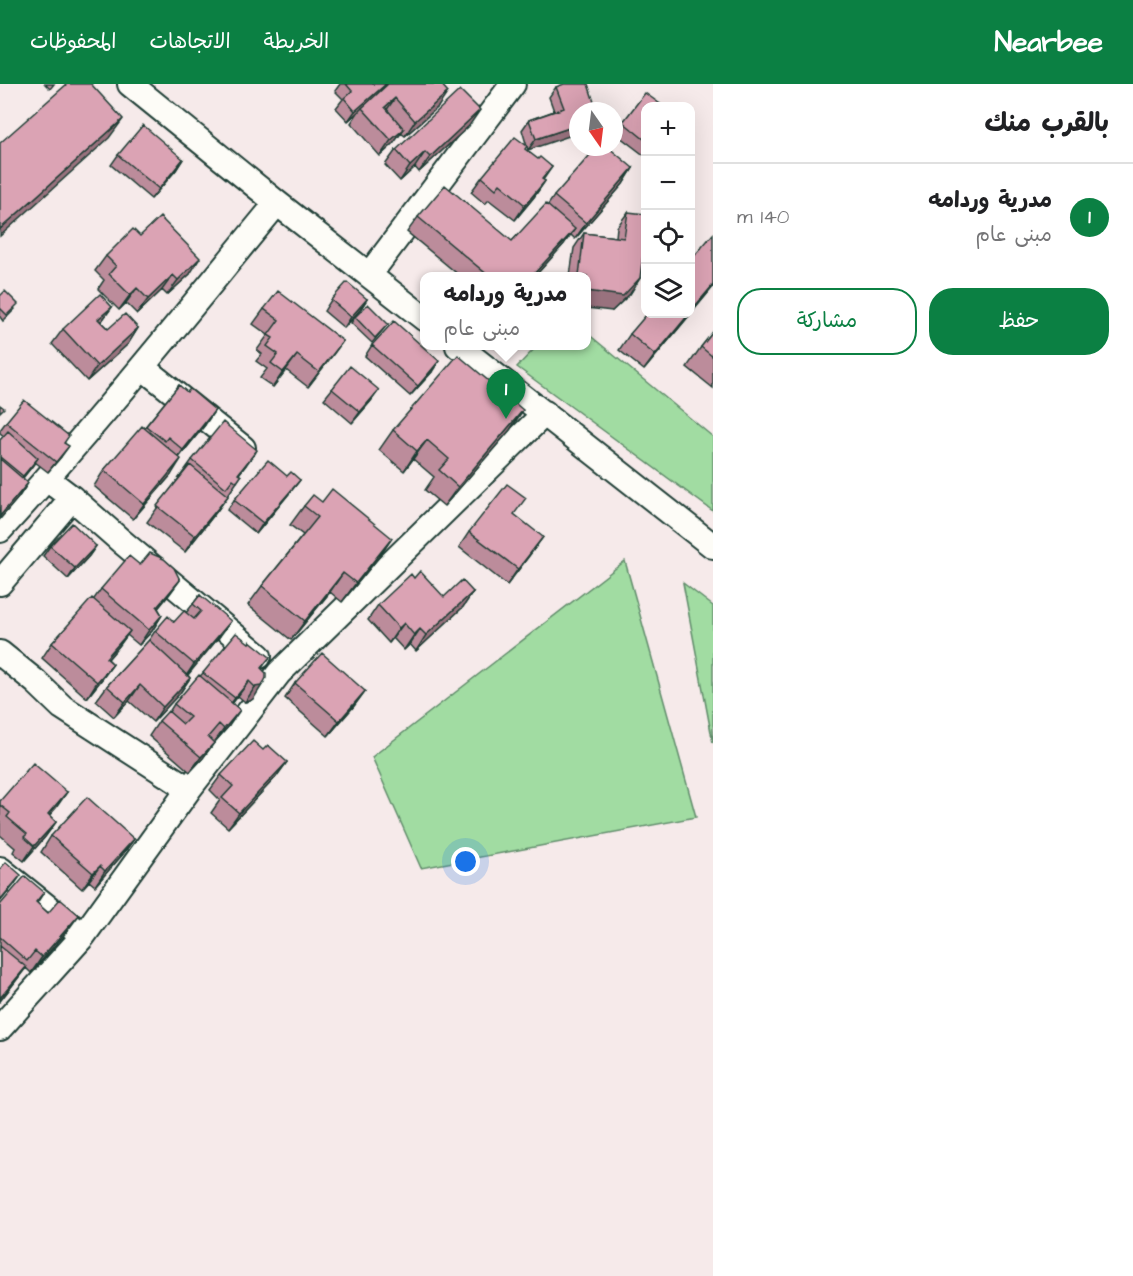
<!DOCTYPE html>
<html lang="ar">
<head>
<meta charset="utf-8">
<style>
  :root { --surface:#fff; --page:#f2f2f2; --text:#202124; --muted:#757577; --line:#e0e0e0; --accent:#0b8043 }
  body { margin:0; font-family:"Architects Daughter","Playpen Sans Arabic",sans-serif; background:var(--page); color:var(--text); direction:rtl }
  .controls { position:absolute; right:18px; top:18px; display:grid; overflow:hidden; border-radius:12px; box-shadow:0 6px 24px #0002 }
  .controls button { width:54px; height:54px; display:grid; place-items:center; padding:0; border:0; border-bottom:2px solid var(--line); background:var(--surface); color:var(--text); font:30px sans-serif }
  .compass { position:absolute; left:569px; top:18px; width:54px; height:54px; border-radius:50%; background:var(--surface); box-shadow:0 6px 24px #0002; rotate:166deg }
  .you { position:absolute; left:466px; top:778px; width:21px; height:21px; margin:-15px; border:4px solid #fff; border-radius:50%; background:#1a73e8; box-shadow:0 0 0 9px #1a73e833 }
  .badge { display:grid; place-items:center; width:39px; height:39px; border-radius:50%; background:var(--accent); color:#fff; font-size:20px; font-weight:700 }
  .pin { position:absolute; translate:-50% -50px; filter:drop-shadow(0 2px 3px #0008) }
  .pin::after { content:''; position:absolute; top:32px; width:21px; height:18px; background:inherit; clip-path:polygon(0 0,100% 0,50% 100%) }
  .popup { position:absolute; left:420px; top:188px; width:171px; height:78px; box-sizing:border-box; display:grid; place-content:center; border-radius:12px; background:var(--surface); filter:drop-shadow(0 2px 4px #0005); font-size:20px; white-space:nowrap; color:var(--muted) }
  .popup b { font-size:22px; color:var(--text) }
  .popup::after { content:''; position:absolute; left:50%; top:100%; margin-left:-12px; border:12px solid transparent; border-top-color:var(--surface) }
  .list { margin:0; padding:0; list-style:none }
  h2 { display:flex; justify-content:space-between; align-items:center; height:78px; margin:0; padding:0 24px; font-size:26px }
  h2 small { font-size:20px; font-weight:400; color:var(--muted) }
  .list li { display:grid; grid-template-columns:39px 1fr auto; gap:18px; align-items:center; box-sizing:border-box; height:108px; padding:0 24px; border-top:2px solid var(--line) }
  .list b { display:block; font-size:22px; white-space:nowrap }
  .list p { margin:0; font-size:20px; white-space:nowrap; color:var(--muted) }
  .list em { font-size:20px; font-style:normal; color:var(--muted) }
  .actions { display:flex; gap:12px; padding:18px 24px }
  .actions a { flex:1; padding:14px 0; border:2px solid var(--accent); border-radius:24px; text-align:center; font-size:21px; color:var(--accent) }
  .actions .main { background:var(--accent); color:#fff }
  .icon { flex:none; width:33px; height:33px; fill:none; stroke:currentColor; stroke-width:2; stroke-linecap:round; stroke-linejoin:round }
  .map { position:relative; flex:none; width:713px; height:1192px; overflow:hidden; direction:ltr }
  header { display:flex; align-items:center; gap:36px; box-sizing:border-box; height:84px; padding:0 30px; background:var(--accent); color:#fff }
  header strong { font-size:28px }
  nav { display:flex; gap:33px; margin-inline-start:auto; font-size:21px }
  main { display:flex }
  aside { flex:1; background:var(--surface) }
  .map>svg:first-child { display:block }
  .green { fill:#a1dca2; stroke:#608c6b; stroke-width:1.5 }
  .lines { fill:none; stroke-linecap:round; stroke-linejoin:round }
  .minor-casing { stroke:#1f3d34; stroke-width:28 }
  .minor { stroke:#fdfcf7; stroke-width:24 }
  .wall { fill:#bc8c9b; stroke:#1f3d34; stroke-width:1.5 }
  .shaded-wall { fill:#99727e; stroke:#1f3d34; stroke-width:1.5 }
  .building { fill:#dba3b4; stroke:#1f3d34; stroke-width:1.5 }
</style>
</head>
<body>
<header>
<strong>Nearbee</strong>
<nav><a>الخريطة</a><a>الاتجاهات</a><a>المحفوظات</a></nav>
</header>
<main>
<aside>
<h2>بالقرب منك<small></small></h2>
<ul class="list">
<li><span class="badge">1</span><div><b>مدرية وردامه</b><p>مبنى عام</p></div><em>140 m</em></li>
</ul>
<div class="actions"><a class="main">حفظ</a><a>مشاركة</a></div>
</aside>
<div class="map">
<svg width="713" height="1192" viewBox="0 0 713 1192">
  <rect width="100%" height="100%" fill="#f6eaea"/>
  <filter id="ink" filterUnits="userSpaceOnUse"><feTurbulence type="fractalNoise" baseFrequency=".0167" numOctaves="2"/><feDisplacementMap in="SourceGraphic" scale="12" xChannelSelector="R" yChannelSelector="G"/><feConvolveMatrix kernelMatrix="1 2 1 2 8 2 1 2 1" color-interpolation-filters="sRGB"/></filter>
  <g filter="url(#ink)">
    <path class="green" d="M587,249L713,353V427L517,283L537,262H587Z
      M625,477L696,733L421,784L372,673Z
      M683,499L713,522V659Z"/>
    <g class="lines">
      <defs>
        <path id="minor" d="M130,0L277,119L425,235
          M369,191L513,0
          M458,262L713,462
          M142,283L243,364
          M47,395L72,414L121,457L259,572
          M0,446C97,341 186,229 277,119
          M0,499L72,414
          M0,569L36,598L62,623L189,705
          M0,785L76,846
          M0,944L83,852L189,705L279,589L545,329"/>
      </defs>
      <use href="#minor" class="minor-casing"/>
      <use href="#minor" class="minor"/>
    </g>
    <path class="wall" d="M45,0H54L50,5Z
      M340,0H441L438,23L405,52L401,49L393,60L380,72L351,39L359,27L348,37L336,24L343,15L335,7Z
      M556,3L596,24L593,27H578L528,66L522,46L529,36L554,27L549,13Z
      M645,22V72L615,49L623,38Z
      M469,42L419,88L415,83L400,97L385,81L396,66Z
      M118,71L183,75L176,86L151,115L111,81Z
      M538,75L552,83L543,96L545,97L534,113L515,136L489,116L485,120L471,108L482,93Z
      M633,84L623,100L575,155L570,150L564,160L535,192H460L407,148L418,133L512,157L548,121L554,112Z
      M628,128L645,169H644L640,194L630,210L612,227L587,192H570L574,164L584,149L616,153L617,143Z
      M140,152L190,190L167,211L162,206L137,230L126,219L119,226L98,205L104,196L95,187L106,172Z
      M713,203L644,286L619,266L630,250Z
      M0,212L15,225L3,237L0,233Z
      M367,215L360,226L344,244L324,227L331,216Z
      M112,223L101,238L108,245L138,244L128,260L87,297L52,260L63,245Z
      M264,225L343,257L308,303L286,286L273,303L260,294L267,285L256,277L262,270L257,266L268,251L253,240Z
      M355,233L388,240L372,259L351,239Z
      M713,248V304L687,283L701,263Z
      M372,261L432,288L410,312L365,272Z
      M179,301L205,341L179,373L171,391L133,435L94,402L104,386L144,344Z
      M332,305L379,306L371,317L352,339L324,315Z
      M6,338L65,359L61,373L48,388L35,378L23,394L28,399L18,414L0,435V356L4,352L0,349V346Z
      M393,346H510L444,422L425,406L434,393L413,375L404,387L379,366Z
      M192,376L246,381L239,390L241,392L217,427L185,468L147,438Z
      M287,392L300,396L292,406L256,450L227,426L234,416Z
      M322,418L392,454L379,473L342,518L330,508L291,556L248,521L262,502L303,451L290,441L304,422Z
      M469,448L543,453L507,501L459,463Z
      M50,462H96L89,472L68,495L43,472Z
      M140,481L180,496L158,524L162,531L152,547L139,561L127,551L119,562L108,575L113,580L102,595L87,614L42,574L52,559L94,515L101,505Z
      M414,494L444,513L473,508L463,523L416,567L410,560L404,566L393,554L389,559L368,536L378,521Z
      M200,511L220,552L188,591L190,594L180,609L153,638L129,617L114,633L96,617L107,602L149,556L155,547L174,538L186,529Z
      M249,559L270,573L261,585L254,614L250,617L245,618L238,612L232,620L229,642L213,660L203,674L190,688L149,652L159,637L169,628L174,620L203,589Z
      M295,599L365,607L354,622L328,652L285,614Z
      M263,666L287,678L276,693L228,744L211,729L220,716L210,706L221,691Z
      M67,708L49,731L56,738L45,753L24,777L13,768L15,764L0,751V717Z
      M51,752L134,755L123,770L95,802L89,797L82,805L41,768Z
      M44,808L37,819L68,846L31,889L26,884L15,898L0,917V821Z"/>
    <path class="shaded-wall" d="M386,0H391L362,24L359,27L348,37L355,27Z
      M448,8L438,23L405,52L415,37Z
      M395,14L384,30L374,39L385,23Z
      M480,26L469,42L419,88L430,73Z
      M123,35L109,54L0,152V145Z
      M578,41V49L528,66L536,55Z
      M404,45L393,60L380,72L391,56Z
      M425,68L415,83L400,97L410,82Z
      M183,75L176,86L151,115Z
      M633,84L623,100L575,155L586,139Z
      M545,97L534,113L515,136L525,121Z
      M575,145L564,160L535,192H532Z
      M200,174L190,190L167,211L178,196Z
      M173,191L162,206L137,230L148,215Z
      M640,194L630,210L612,227L587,224V207Z
      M713,201V203L644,286L655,271L689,230H690V228Z
      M137,204L126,219L119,226L130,211Z
      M367,215L360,226L344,244L351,233Z
      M112,223L101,238L98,235Z
      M138,244L128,260L87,297L97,282Z
      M343,257L332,272L308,303L319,288Z
      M297,271L286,286L273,303L283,288Z
      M439,277L432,288L410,312L418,302Z
      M379,306L371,317L352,339L360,328Z
      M215,326L205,341L173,381L183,366Z
      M523,326L510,346L444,422L458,403Z
      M427,356L413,375L404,387L417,367Z
      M69,362L61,373L48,388L56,378Z
      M257,366L246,381L234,396L238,390Z
      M38,374L31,384L15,403L23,392Z
      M181,375L171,391L133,435L144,420Z
      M300,396L292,406L256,450L263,439Z
      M28,399L18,414L0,435V432Z
      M228,412L217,427L185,468L195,452Z
      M543,453L532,468L507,501L518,485Z
      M392,454L379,473L342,518L356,499Z
      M96,462L89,472L68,495L75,484Z
      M343,489L330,508L291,556L305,537Z
      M180,496L169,511L147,538L157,523Z
      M473,508L463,523L416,567L426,551Z
      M162,531L152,547L139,561L149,546Z
      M231,537L220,552L184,595L194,580Z
      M404,539L393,554L389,559L399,544Z
      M420,545L410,560L404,566L414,551Z
      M130,547L119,562L96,589L106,574Z
      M113,580L102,595L87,614L97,598Z
      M190,594L180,609L153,638L163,623Z
      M249,597L238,612L224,629L235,614Z
      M264,598L254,614L250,617L245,618L255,603Z
      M140,601L129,617L114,633L125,618Z
      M365,607L354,622L328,652L339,637Z
      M240,626L229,642L213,660L224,645Z
      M214,659L203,674L190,688L201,673Z
      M287,678L276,693L228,744L239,729Z
      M67,708L56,724L37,745L48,730Z
      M56,738L45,753L24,777L34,762Z
      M134,755L123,770L95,802L105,787Z
      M100,782L89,797L82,805L93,789Z
      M21,791L14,801L0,818V816Z
      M79,831L68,846L31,889L42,873Z
      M26,883L15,898L0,917V914Z"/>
    <path class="building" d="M67,0H91L123,35L0,145V59Z
      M346,0H386L355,27L344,14L352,7Z
      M388,0H441L448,8L415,37L395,14L385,23L404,45L391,56L362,24Z
      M564,0H588L596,24L586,27H578V41L536,55L529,36L564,24L556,3Z
      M460,6L480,26L430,73L425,68L410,82L396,66Z
      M645,9L663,22H645V56L623,38Z
      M143,41L183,75L159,105L118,71Z
      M515,53L527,62L525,65L538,75L540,73L552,83L542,95L545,97L525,121L500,100L496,105L482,93Z
      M597,63H608L633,84L586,139L554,112Z
      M445,101L512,157L546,120L575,145L532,192H489L418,133Z
      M628,128L645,130V155L640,194L623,212L587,207V192H579L584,149L624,154Z
      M160,133L200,174L178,196L173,191L148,215L137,204L130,211L109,190L116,182L106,172L133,145L140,152Z
      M713,150V201L690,228V177Z
      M347,198L367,215L351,233L331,216Z
      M5,207L18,220L7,231L0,224V212Z
      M278,207L343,257L319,288L297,271L283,288L271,279L278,270L267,262L273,254L268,251L279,236L264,225Z
      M100,210L112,223L98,235L108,245L125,230L138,244L97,282L63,245Z
      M368,220L388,240L375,254L355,233Z
      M647,230H689L655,271L630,250Z
      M394,237L439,277L418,302L372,261Z
      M713,248V273L701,263Z
      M458,271L523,326L458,403L439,386L449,375L427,356L417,367L393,346Z
      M350,282L379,306L360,328L332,305Z
      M179,301L187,308L190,305L215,326L183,366L168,353L165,357L146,342Z
      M24,316L69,352L64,359L69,362L56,378L6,338Z
      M0,321L4,324L0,328Z
      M223,338L257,366L238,390L241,392L237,398L233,395L226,404L192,376Z
      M142,342L181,375L144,420L104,386Z
      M8,347L38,374L23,392L0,373V356Z
      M0,375L28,399L0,432Z
      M268,376L287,392L291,388L300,396L263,439L234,416Z
      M190,381L228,412L195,452L157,422Z
      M507,400L526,414L514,430L543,453L518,485L469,448Z
      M332,405L392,454L356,499L343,489L305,537L262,502L318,433L304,422L313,411L322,418Z
      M72,439L96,462L75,484L50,462Z
      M150,469L164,475L174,484L180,496L157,523L162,531L149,546L101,505L129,472L140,481Z
      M420,487L444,513L462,496L473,508L426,551L420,545L414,551L404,539L399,544L378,521L411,490L414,494Z
      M200,511L231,537L194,580L155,547L168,532L174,538L184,527L194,535L201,527L193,520Z
      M92,514L130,547L106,574L113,580L97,598L52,559Z
      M236,549L249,559L250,557L270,573L261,584L266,589V594L264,598L261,602L255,603L249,597L235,614L203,589Z
      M149,556L190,594L163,623L140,601L125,618L107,602Z
      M322,569L365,607L339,637L295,599Z
      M199,591L240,626L224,645L219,640L208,653L214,659L201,673L159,637L168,627L183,640L190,633L174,620Z
      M253,657L263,666L268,661L287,678L239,729L222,714L233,702L221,691Z
      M33,679L67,708L48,730L56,738L34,762L24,753L27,750L7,733L10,729L0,721V717Z
      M87,713L134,755L105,787L100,782L93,789L51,752Z
      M6,778L21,791L0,816V785Z
      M25,792L44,808L36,818L48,829L60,815L79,831L42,873L35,867L27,877L0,853V821Z
      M0,862L26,883L0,914Z"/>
  </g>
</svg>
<div class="controls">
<button>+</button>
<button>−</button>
<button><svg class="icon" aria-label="locate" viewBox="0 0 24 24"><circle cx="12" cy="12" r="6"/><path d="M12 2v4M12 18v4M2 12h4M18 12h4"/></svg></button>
<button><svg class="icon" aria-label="layers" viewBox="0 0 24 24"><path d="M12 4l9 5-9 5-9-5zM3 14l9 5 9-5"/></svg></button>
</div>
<svg class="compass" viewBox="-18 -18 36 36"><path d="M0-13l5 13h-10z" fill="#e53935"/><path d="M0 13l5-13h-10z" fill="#757577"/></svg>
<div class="you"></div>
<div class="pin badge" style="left:506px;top:335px">1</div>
<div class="popup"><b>مدرية وردامه</b>مبنى عام</div>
</div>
</main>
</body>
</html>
